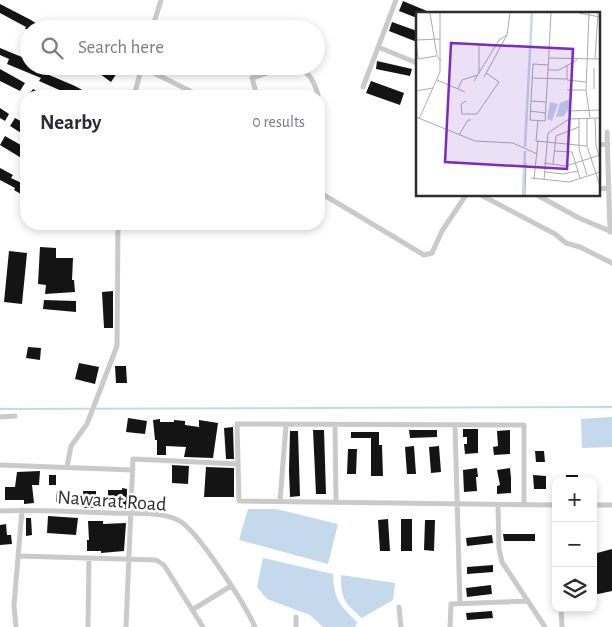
<!DOCTYPE html>
<html lang="en">
<head>
<meta charset="utf-8">
<style>
  :root { --surface:#fff; --page:#f2f2f3; --text:#2b2b33; --muted:#7c7c81; --line:#e1e1e2 }
  body { margin:0; font-family:"Alegreya Sans",sans-serif; background:var(--page); color:var(--text) }
  .controls { position:absolute; right:15px; bottom:15px; display:grid; overflow:hidden; border-radius:10px; box-shadow:0 2px 8px #0003 }
  .controls button { width:45px; height:45px; display:grid; place-items:center; padding:0; border:0; border-bottom:1px solid var(--line); background:var(--surface); color:var(--text); font:25px sans-serif }
  .list { margin:0; padding:0; list-style:none }
  h2 { display:flex; justify-content:space-between; align-items:center; height:65px; margin:0; padding:0 20px; font-size:21px }
  h2 small { font-size:16px; font-weight:400; color:var(--muted) }
  .icon { flex:none; width:28px; height:28px; fill:none; stroke:currentColor; stroke-width:2; stroke-linecap:round; stroke-linejoin:round }
  .map { position:relative; flex:none; width:612px; height:627px; overflow:hidden }
  .search { position:absolute; background:var(--surface); box-shadow:0 2px 8px #0003; left:20px; top:20px; width:305px; height:55px; display:flex; align-items:center; gap:12px; box-sizing:border-box; padding:0 18px; border-radius:28px; color:var(--muted); font-size:19px }
  .panel { position:absolute; background:var(--surface); box-shadow:0 2px 8px #0003; left:20px; top:90px; width:305px; height:140px; border-radius:20px }
  .map>svg:first-child { display:block }
  .water { fill:#c5d9ec }
  .lines { fill:none; stroke-linecap:round; stroke-linejoin:round }
  .stream { stroke:#c5d9ec; stroke-width:2 }
  .building { fill:#141414 }
  .minor { stroke:#cacaca; stroke-width:5 }
  .labels { text-anchor:middle; stroke-width:5; stroke-linejoin:round; paint-order:stroke }
  .street-label { font-size:20px; fill:#2d2d2d; stroke:#fff }
  .inset-river { fill:none; stroke:#c5d9ec; stroke-width:2.5 }
  .inset-road { fill:none; stroke:#ababab; stroke-width:1 }
  .view { fill:#7b2cbf; fill-opacity:0.15; stroke:#7b2cbf; stroke-width:2.5 }
  .inset-edge { fill:none; stroke:#2d2d2d; stroke-width:2.5 }
</style>
</head>
<body>
<div class="map">
<svg width="612" height="627" viewBox="0 0 612 627">
  <rect width="100%" height="100%" fill="#fff"/>
  <path class="water" d="M612,417V447L582,448L581,419Z
    M248,509H276L338,524L328,564L239,540Z
    M263,558L333,574C334,600 340,605 357,622L355,627H323L310,615L267,599L257,587Z
    M341,575L395,583L393,600L362,618C344,602 341,600 341,575Z"/>
  <g class="lines">
    <path class="stream" d="M0,409L612,407"/>
  </g>
  <path class="building" d="M403,1L434,14H417V18L399,11Z
    M0,4L31,20L45,29H25L26,27L0,13Z
    M392,22L417,31V42L389,31Z
    M0,48L29,60V66H36L35,69L75,86L93,96H73L39,81L41,78L7,64L9,59L0,55Z
    M377,61L412,69L410,76L376,69Z
    M89,66H107L117,73L111,82Z
    M0,69L25,83L20,91L0,81Z
    M371,81L404,93L400,105L366,93Z
    M33,89L45,96H28Z
    M0,108L9,114L5,121L0,118Z
    M15,118L26,124V136L10,126Z
    M5,136L26,148V154L23,159L0,145Z
    M0,168L13,175L11,178L26,185V197L14,190L15,188L0,180Z
    M40,247L56,248V258H73L72,280H74L75,292L45,294L46,285L38,284Z
    M9,251L27,253L22,304L4,302Z
    M113,291V328H104L102,292Z
    M44,300L76,301V312L43,309Z
    M28,347L41,348L40,360L26,358Z
    M79,363L99,367L95,384L75,379Z
    M115,366H126L127,383H116Z
    M128,418L147,421L145,434L126,432Z
    M160,419V422H174V420L185,421V425L199,427V420L218,423L213,458L184,457L186,447L166,446V455H157V440H155L153,420Z
    M233,427L234,459H226L224,428Z
    M463,429H478V453L465,454L464,444H467V437H463Z
    M313,430H324L326,494H316Z
    M409,430H437V437L410,438Z
    M510,430V454L494,455L493,447L498,446L497,431Z
    M290,431H298L300,496L290,497L289,471Z
    M351,432H379V445H382L383,476H371V438H351Z
    M414,446L416,474H407L405,447Z
    M439,446L441,472L431,473L429,447Z
    M348,449H357L356,474H347Z
    M535,451H544L545,462H536Z
    M172,465L189,466L188,484L172,483Z
    M206,467L234,468V497H204Z
    M477,468L478,477H476L477,491L464,492L463,470Z
    M510,468L511,478V493L497,494V486L500,485L497,470Z
    M40,471L39,485H32L34,503L24,504V500H5V487H15L17,472Z
    M49,475H56V485H49Z
    M533,475L546,476V489H534Z
    M566,475H578V481H566Z
    M122,488L127,489V509H108V490H122Z
    M57,491H64V502H56Z
    M83,491H96V508H84Z
    M48,516L78,518L76,535L47,533Z
    M26,518H31L32,535L26,536Z
    M388,519L390,551H380L378,520Z
    M401,519H412V551H401Z
    M425,520H435L434,551L424,550Z
    M88,521H103V524L126,523L124,551L101,553V551H87V540H89Z
    M6,524L7,535H11L12,544L0,545V525Z
    M503,534H535V541H504Z
    M492,535L493,543L467,546L466,538Z
    M612,549V591L598,594L596,593L597,553Z
    M493,565V572L467,574V567Z
    M491,585L492,594L467,597L466,588Z
    M492,611L493,618L467,620L466,613Z"/>
  <g class="lines">
    <path class="minor" d="M152,29L161,0
      M378,47L417,63
      M142,67L200,96
      M363,87L396,0
      M134,96L142,66
      M257,96L252,78C283,68 307,54 318,95
      M607,132L610,232
      M598,145L608,144
      M598,189L609,188
      M319,192L424,255L432,253L442,231L466,195
      M481,195L555,234L566,243L580,247L612,263
      M537,195L579,218L612,232
      M0,417L15,416
      M335,425L336,502
      M455,425L460,604
      M0,465L133,470
      M67,467L71,446L87,424L117,346L118,224
      M280,501L286,425
      M498,505L499,549L502,562L545,627
      M524,505V425L237,424L239,501L556,505
      M593,505H612
      M0,511C37,509 74,512 110,513C131,514 158,511 178,520C197,529 246,606 255,627
      M18,556L156,560L164,565L203,627
      M399,607L401,627
      M561,608L562,627
      M192,610L231,586
      M296,617V627
      M16,627L14,605L22,510
      M88,627L89,558
      M126,627L133,459L238,464
      M450,627L451,604L528,601"/>
  </g>
  <g class="labels">
    <g class="street-label">
      <text transform="translate(112 500) rotate(4)" y="7">Nawarat Road</text>
    </g>
  </g>
  <g transform="translate(416 12)">
    <rect width="184" height="184" fill="#fff"/>
    <path d="M154,87L155,93L148,104L140,105L144,91ZM134,90L142,92L136,109L131,107Z" fill="#c5d9ec"/>
    <path class="inset-river" d="M109,135L116,1M107,183L109,139"/>
    <path class="inset-road" d="M14,1L21,44L25,49M163,1L184,5M173,1L170,78L174,106M0,27L2,47L20,44M0,28L24,27M61,33L80,34M63,33V61M133,46L184,47M179,47L182,1M132,53L117,52L114,108L129,109L132,58L135,1M151,53V68L170,70M132,58H143L161,48M68,65L91,23M116,66L151,67M21,68L49,80M58,69L83,28L91,23L94,1M42,77L46,68L62,63M178,77V56M151,78H170M0,79L17,76M50,89L45,92L46,102H61L83,70L70,61M115,89L130,90M114,99L129,101M152,99L184,98M0,105L59,129L97,131L121,142M163,106V137L171,163M171,106V134L184,174M179,106L180,133L184,148M3,107L24,60V1M122,108L120,129L171,134M43,123L52,108H55M138,139L156,140L164,166M128,151L150,154L184,143M137,152L140,124L163,115M129,160L147,162L162,159M115,166L153,170L184,160M118,167L122,129M128,168L132,121L153,107L184,106M109,183L110,151"/>
    <path class="view" d="M35,31L157,37L151,157L29,150Z"/>
    <rect width="184" height="184" class="inset-edge"/>
  </g>
</svg>
<div class="controls">
<button>+</button>
<button>−</button>
<button><svg class="icon" aria-label="layers" viewBox="0 0 24 24"><path d="M12 4l9 5-9 5-9-5zM3 14l9 5 9-5"/></svg></button>
</div>
<div class="search"><svg class="icon" aria-label="search" viewBox="0 0 24 24"><circle cx="10" cy="10" r="6"/><path d="M15 15l6 6"/></svg>Search here</div>
<section class="panel">
<h2>Nearby<small>0 results</small></h2>
<ul class="list">
</ul>
</section>
</div>
</body>
</html>
